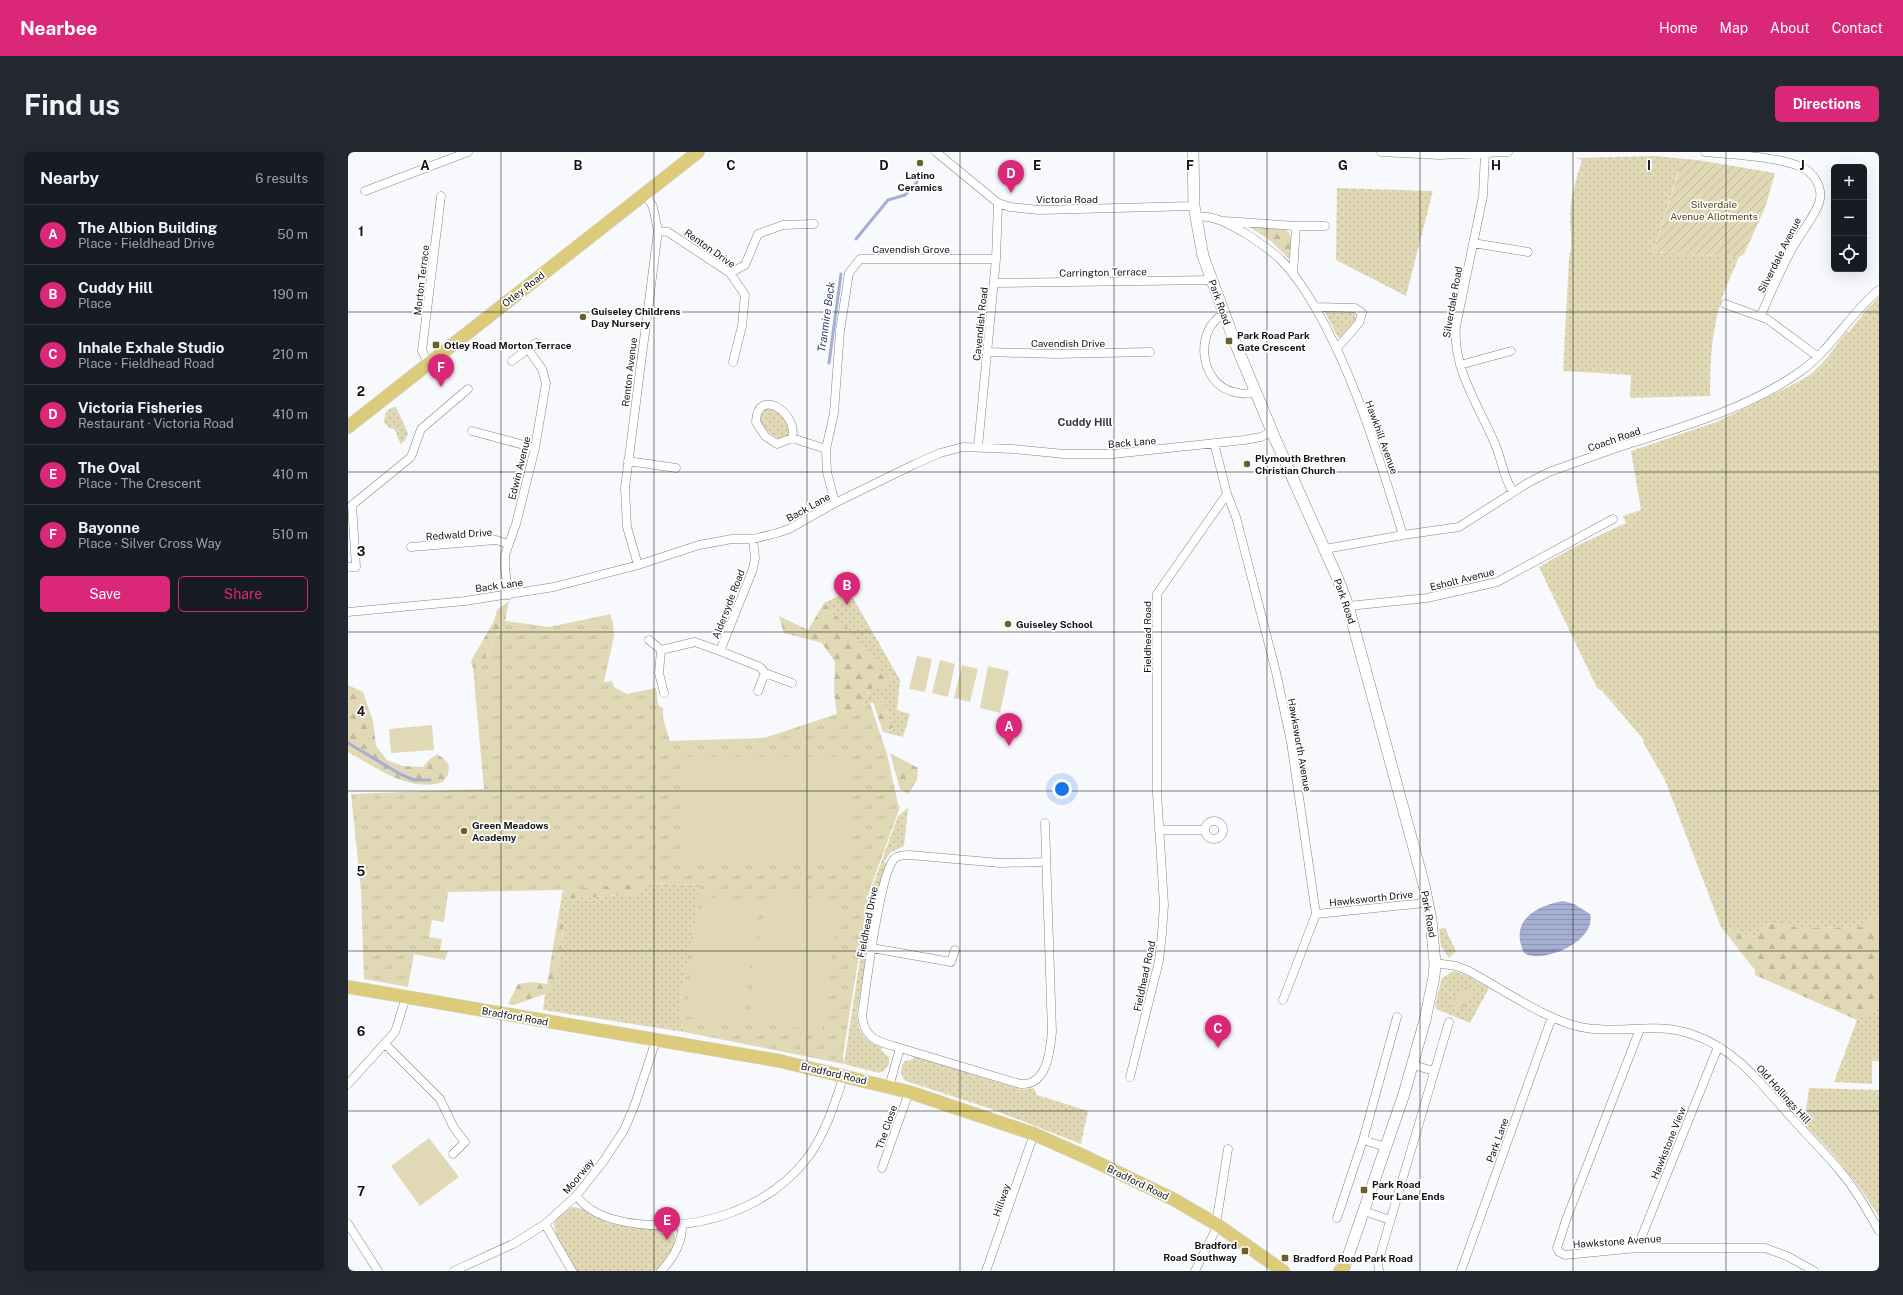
<!DOCTYPE html>
<html lang="en">
<head>
<meta charset="utf-8">
<style>
  :root { --surface:#171b24; --page:#242831; --text:#f1f3f6; --muted:#9ea1a6; --line:#363941; --accent:#db2777 }
  body { margin:0; font-family:"Public Sans",sans-serif; background:var(--page); color:var(--text) }
  .controls { position:absolute; right:12px; top:12px; display:grid; overflow:hidden; border-radius:6px; box-shadow:0 4px 16px #0002 }
  .controls button { width:36px; height:36px; display:grid; place-items:center; padding:0; border:0; border-bottom:1px solid var(--line); background:var(--surface); color:var(--text); font:20px sans-serif }
  .you { position:absolute; left:714px; top:637px; width:14px; height:14px; margin:-10px; border:3px solid #fff; border-radius:50%; background:#1a73e8; box-shadow:0 0 0 6px #1a73e833 }
  .badge { display:grid; place-items:center; width:26px; height:26px; border-radius:50%; background:var(--accent); color:#fff; font-size:13px; font-weight:700 }
  .pin { position:absolute; translate:-50% -33px; filter:drop-shadow(0 1px 2px #0008) }
  .pin::after { content:''; position:absolute; top:21px; width:14px; height:12px; background:inherit; clip-path:polygon(0 0,100% 0,50% 100%) }
  .list { margin:0; padding:0; list-style:none }
  h2 { display:flex; justify-content:space-between; align-items:center; height:52px; margin:0; padding:0 16px; font-size:17px }
  h2 small { font-size:13px; font-weight:400; color:var(--muted) }
  .list li { display:grid; grid-template-columns:26px 1fr auto; gap:12px; align-items:center; box-sizing:border-box; height:60px; padding:0 16px; border-top:1px solid var(--line) }
  .list b { display:block; font-size:15px; white-space:nowrap }
  .list p { margin:0; font-size:13px; white-space:nowrap; color:var(--muted) }
  .list em { font-size:13px; font-style:normal; color:var(--muted) }
  .actions { display:flex; gap:8px; padding:12px 16px }
  .actions a { flex:1; padding:9px 0; border:1px solid var(--accent); border-radius:6px; text-align:center; font-size:14px; color:var(--accent) }
  .actions .main { background:var(--accent); color:#fff }
  .icon { flex:none; width:22px; height:22px; fill:none; stroke:currentColor; stroke-width:2; stroke-linecap:round; stroke-linejoin:round }
  .map { position:relative; flex:none; width:1531px; height:1119px; overflow:hidden; border-radius:6px }
  header { display:flex; align-items:center; gap:24px; box-sizing:border-box; height:56px; padding:0 20px; background:var(--accent); color:#fff }
  header strong { font-size:19px }
  nav { display:flex; gap:22px; margin-inline-start:auto; font-size:14px }
  .intro { display:flex; align-items:center; justify-content:space-between; box-sizing:border-box; height:96px; padding:0 24px }
  h1 { margin:0; font-size:28px }
  .button { padding:10px 18px; border-radius:6px; background:var(--accent); color:#fff; font-size:14px; font-weight:700 }
  main { display:flex; gap:24px; padding:0 24px }
  aside { flex:1; background:var(--surface); border-radius:6px; box-shadow:0 4px 16px #0002 }
  .map>svg:first-child { display:block }
  .grass { fill:url(#grass-dots) }
  .forest { fill:url(#forest-firs) }
  .park { fill:url(#park-tufts) }
  .garden { fill:url(#garden-furrows) }
  .pitch { fill:#e1d9b5 }
  .water { fill:url(#water-rules) }
  .lines { fill:none; stroke-linecap:round; stroke-linejoin:round }
  .stream { stroke:#a6aed4; stroke-width:3 }
  .street-casing { stroke:#83858e; stroke-width:9 }
  .secondary-casing { stroke:#83858e; stroke-width:12 }
  .primary-casing { stroke:#d5d5d5; stroke-width:14 }
  .street { stroke:#fff; stroke-width:8 }
  .secondary { stroke:#fff; stroke-width:11 }
  .primary { stroke:#dccb7a; stroke-width:13 }
  .grid { fill:none; stroke:#131317; stroke-width:1; stroke-opacity:0.55 }
  .poi-dot { fill:#6b5f2b; stroke:#fff; stroke-width:1.5 }
  .labels { text-anchor:middle; stroke-width:3.5; stroke-linejoin:round; paint-order:stroke }
  .poi-label { font-size:10px; font-weight:bold; fill:#131317; stroke:#fff; text-anchor:start }
  .street-label { font-size:10px; fill:#131317; stroke:#fff }
  .park-label { font-size:10px; fill:#544818; stroke:#fff }
  .water-label { font-size:11px; font-style:italic; fill:#33386a; stroke:#fff }
  .neighbourhood-label { font-size:11px; font-weight:bold; fill:#373941; stroke:#fff }
  .grid-label { font-size:13px; text-anchor:middle; font-weight:bold; fill:#131317; stroke:#fff; stroke-width:3.5; stroke-linejoin:round; paint-order:stroke }
</style>
</head>
<body>
<header>
<strong>Nearbee</strong>
<nav><a>Home</a><a>Map</a><a>About</a><a>Contact</a></nav>
</header>
<div class="intro"><h1>Find us</h1><a class="button">Directions</a></div>
<main>
<aside>
<h2>Nearby<small>6 results</small></h2>
<ul class="list">
<li><span class="badge">A</span><div><b>The Albion Building</b><p>Place · Fieldhead Drive</p></div><em>50 m</em></li>
<li><span class="badge">B</span><div><b>Cuddy Hill</b><p>Place</p></div><em>190 m</em></li>
<li><span class="badge">C</span><div><b>Inhale Exhale Studio</b><p>Place · Fieldhead Road</p></div><em>210 m</em></li>
<li><span class="badge">D</span><div><b>Victoria Fisheries</b><p>Restaurant · Victoria Road</p></div><em>410 m</em></li>
<li><span class="badge">E</span><div><b>The Oval</b><p>Place · The Crescent</p></div><em>410 m</em></li>
<li><span class="badge">F</span><div><b>Bayonne</b><p>Place · Silver Cross Way</p></div><em>510 m</em></li>
</ul>
<div class="actions"><a class="main">Save</a><a>Share</a></div>
</aside>
<div class="map">
<svg width="1531" height="1119" viewBox="0 0 1531 1119">
  <defs>
    <pattern id="grass-dots" width="8" height="8" patternUnits="userSpaceOnUse"><rect width="8" height="8" fill="#e1d9b5"/><path d="M2 2h.1M6 6h.1" fill="none" stroke="#c0b99b" stroke-width="1.8" stroke-linecap="round"/></pattern>
    <pattern id="forest-firs" width="22" height="20" patternUnits="userSpaceOnUse"><rect width="22" height="20" fill="#e1d9b5"/><path d="M5 1l3.5 6h-7zM16 11l3.5 6h-7z" fill="#c0b99b"/></pattern>
    <pattern id="park-tufts" width="24" height="20" patternUnits="userSpaceOnUse"><rect width="24" height="20" fill="#e1d9b5"/><path d="M3 7l-1-3M5 7V3M7 7l1-3M15 17l-1-3M17 17v-4M19 17l1-3" fill="none" stroke="#c0b99b"/></pattern>
    <pattern id="garden-furrows" width="10" height="10" patternUnits="userSpaceOnUse"><rect width="10" height="10" fill="#e1d9b5"/><path d="M-1 1l2-2M0 10L10 0M9 11l2-2" fill="none" stroke="#c0b99b"/></pattern>
    <pattern id="water-rules" width="6" height="5" patternUnits="userSpaceOnUse"><rect width="6" height="5" fill="#a6aed4"/><path d="M0 2.5h6" fill="none" stroke="#8e95b5"/></pattern>
  </defs>
  <rect width="100%" height="100%" fill="#f8f9fd"/>
  <path class="grass" d="M1307,4L1347,8L1330,21L1305,100L1391,105C1383,124 1374,143 1369,164C1363,190 1362,218 1362,244L1282,246L1283,223L1215,219L1221,106C1225,94 1222,79 1222,66C1222,46 1228,27 1234,8L1228,6Z
    M989,36L1085,39L1058,144L988,108Z
    M1531,145V762L1515,775L1457,776L1420,771L1415,773L1407,785L1373,775L1317,628L1295,590L1296,588L1254,539L1249,536L1191,415L1226,395L1278,371L1275,364L1293,358L1283,299L1368,270L1452,229L1463,222L1479,206L1499,179L1501,180L1518,158Z
    M978,160L1006,161L1008,168L992,186L990,185L978,162Z
    M48,255L60,281L58,287L53,292C49,287 50,282 46,277L41,276L36,270C37,262 39,255 48,255Z
    M419,257C428,257 439,265 441,275C442,278 441,282 441,285L432,287C422,284 402,265 419,257Z
    M501,439L552,528L549,558L562,562L555,585L535,580L545,577L535,547L514,554L531,520L476,451Z
    M560,656L556,694L542,701L536,710L538,712L529,744L509,862C510,880 515,889 534,895L533,898L541,905V912L536,919L531,921L496,912L522,741L550,664Z
    M299,731L354,733L331,854L336,880L195,858L197,842L209,823L216,772L210,766L215,738H217L219,747L287,742Z
    M1097,776L1108,799L1101,806L1093,794L1091,777Z
    M1106,819L1118,823L1141,836L1122,871L1088,857L1087,853L1094,826Z
    M1531,856V909H1524V932L1486,930L1509,868Z
    M566,904L665,935H671V938L686,936L689,943L740,959L733,992L646,958L558,929C552,924 551,916 557,909L565,907Z
    M1461,936L1531,938V1065C1510,1030 1485,1001 1456,972Z
    M224,1055C237,1055 248,1067 261,1071C281,1076 304,1072 324,1079C334,1090 316,1112 307,1119H229C222,1111 202,1078 207,1069C211,1063 218,1058 224,1055Z"/>
  <path class="forest" d="M900,74L935,76C947,81 942,95 942,105L941,107L923,89Z
    M161,449L157,469L193,474H154L132,516H125L123,509L146,469L149,458Z
    M476,451L534,513L531,520L544,524L540,536L522,537L514,554L489,563L486,540L487,510L474,491L436,481L431,464L460,478Z
    M0,533L15,540L25,569L28,594L39,608L55,614L75,615L82,607L89,602L96,607L101,613L100,623L95,630C61,641 29,616 0,600Z
    M535,547L545,576L535,580L525,550Z
    M542,601L570,616L569,628L560,642L552,637Z
    M213,718L299,731L287,742L219,747Z
    M1531,762V856L1509,868L1407,823V818L1373,775L1407,785L1415,773L1420,771L1457,776L1515,775Z
    M210,766L216,772L209,824L197,842L166,853L160,852L170,832L184,830L199,832Z
    M1119,834L1126,839L1121,849L1109,860L1103,856L1106,847Z"/>
  <path class="park" d="M263,462V468L265,469L266,484L256,530L264,529L266,535L279,542L308,536L310,553L315,556V566L322,589L416,586L522,551L539,602L550,652L552,655L521,740L495,903L496,912L336,880L331,854L353,733L299,731L217,738L100,740L96,770L84,768L81,785L94,787L92,798L100,799L97,808L66,802L60,835L16,827L13,738L3,642L136,637L125,516H132L157,469L201,475Z"/>
  <path class="garden" d="M1335,7L1349,8L1427,21L1417,56L1396,102L1391,105L1305,100Z"/>
  <path class="pitch" d="M569,504L584,507L577,540L561,537Z
    M592,508L607,512L600,545L584,541Z
    M614,513L630,517L622,550L606,546Z
    M640,514L661,519L652,561L632,556Z
    M84,573L86,598L43,601L41,577Z
    M338,605H501L500,711H338Z
    M419,740L492,750L474,879L401,869Z
    M355,744L412,752L394,872L337,864Z
    M81,986L111,1025L72,1054L43,1014Z"/>
  <path class="water" d="M1215,749L1226,752L1242,762C1249,789 1195,813 1176,801C1161,769 1187,754 1215,749Z"/>
  <g class="lines">
    <path class="stream" d="M508,87L540,48L557,43L569,30
      M481,211L493,122
      M0,591L52,622L66,628H82"/>
    <defs>
      <path id="street" d="M588,0L650,51L662,55L691,58L846,54
        M1033,0L1091,3L1160,0
        M1357,0C1385,3 1428,4 1453,15C1465,20 1474,33 1472,47C1470,60 1451,83 1444,97C1432,118 1423,141 1413,163
        M1137,1L1135,44L1108,174C1104,216 1131,254 1147,292C1154,308 1155,325 1165,340
        M17,39L120,0
        M847,65C864,62 881,72 895,80C908,88 921,97 932,107C951,126 965,151 978,175C1012,241 1033,312 1055,383
        M876,69L948,74H977
        M310,79L320,80L382,121L397,143L394,174L385,210
        M1125,91L1180,100
        M382,121L397,113L410,82L435,73L466,72
        M945,122L948,74
        M646,131L864,128
        M1377,152L1419,167L1469,204
        M968,155L1007,156L1014,161L1011,171L989,196
        M876,162C845,178 852,233 886,240C895,242 899,243 907,239
        M639,200L708,202L802,200
        M164,209L188,191
        M81,212L74,199L93,44
        M1112,213L1163,199
        M124,279L187,296
        M444,286C451,261 409,234 408,270L417,284L429,292L444,286L478,297
        M630,295L648,107L650,51
        M280,309L328,316
        M879,342L888,365L928,520L943,590L968,762L935,848
        M487,351L479,320L478,297L486,261L492,179L501,121L512,107H648
        M405,387L407,406L405,417L372,499L412,515L417,521L444,531
        M63,395L148,388L160,392
        M977,397L1055,383L1111,375L1178,332L1201,320C1230,310 1258,299 1287,290C1344,272 1404,254 1453,219C1483,198 1502,161 1531,138
        M290,413L279,375L277,336L310,79L305,55L297,41
        M0,415H8L4,353L63,305L73,277L120,237
        M161,443L157,417V403L168,372L187,296L198,231L194,217L180,197
        M1000,454L1079,446L1149,430L1265,367
        M0,460L117,449L206,435L290,413L351,393L384,387H405L429,381L441,377L487,351L567,312L592,301L615,295L665,297L716,302H765L896,288L913,285L924,280
        M301,488L313,498
        M410,539L417,521
        M316,541L311,521L313,498L347,490L372,499
        M857 678a9 9 0 1 1 18 0a9 9 0 1 1-18 0Z
        M811,678H856
        M968,762L1067,752L1080,750
        M524,796L603,810L607,798
        M1087,811L1108,814L1119,818C1153,836 1202,871 1238,876C1276,882 1309,869 1346,883C1389,898 1413,932 1442,964C1459,983 1477,1001 1493,1020C1508,1038 1520,1059 1531,1079
        M1292,877L1218,1068L1209,1096L1211,1100L1217,1103L1289,1096H1417L1439,1104L1466,1119
        M37,892L92,947L106,976L117,990L105,1002
        M552,896C531,890 516,888 514,863C518,837 531,720 547,706C551,703 557,703 562,703L652,711L698,710
        M1065,913L1086,919
        M782,925L811,809L814,781L816,753L809,641V442L879,342L866,291
        M0,932L47,880L58,845
        M541,935L552,896L672,932C699,934 702,900 704,880L697,671
        M1038,995L1015,988L1049,865
        M534,1016L561,940
        M228,1044C233,1049 238,1055 244,1058C258,1067 274,1070 290,1072C351,1079 418,1057 457,1009C476,986 487,951 496,923
        M1016,1059L1042,1068
        M989,1066L1015,988
        M0,1072L30,1119
        M197,1072L224,1119
        M868,1072L880,997
        M1289,1096L1370,895
        M106,1119L167,1091L197,1072L228,1044L255,1010L276,978L287,952L308,888
        M313,1119C325,1107 335,1089 334,1073
        M638,1119L686,982
        M847,1119L870,1073
        M1031,1119L1030,1110L1101,870
        M1113,1119L1204,865"/>
      <path id="secondary" d="M845,0L846,54L855,104L886,188L928,289L989,425L1000,454L1076,733L1083,768L1087,811L1086,825L1077,868L1056,942L995,1119"/>
      <path id="primary" d="M0,275L350,0
        M0,835L432,909L561,940L686,982L740,1006L825,1047L868,1072L935,1119
        M992,1119L996,1115"/>
    </defs>
    <use href="#street" class="street-casing"/>
    <use href="#secondary" class="secondary-casing"/>
    <use href="#primary" class="primary-casing"/>
    <use href="#street" class="street"/>
    <use href="#secondary" class="secondary"/>
    <use href="#primary" class="primary"/>
  </g>
  <path class="grid" d="M153,0V1119M306,0V1119M459,0V1119M612,0V1119M766,0V1119M919,0V1119M1072,0V1119M1225,0V1119M1378,0V1119M0,160H1531M0,320H1531M0,480H1531M0,639H1531M0,799H1531M0,959H1531"/>
  <g class="poi-dot">
    <circle cx="572" cy="11" r="4"/>
    <circle cx="235" cy="165" r="4"/>
    <rect x="877" y="185" width="8" height="8" rx="2"/>
    <rect x="84" y="189" width="8" height="8" rx="2"/>
    <circle cx="899" cy="312" r="4"/>
    <circle cx="660" cy="472" r="4"/>
    <circle cx="116" cy="679" r="4"/>
    <rect x="1012" y="1034" width="8" height="8" rx="2"/>
    <rect x="893" y="1095" width="8" height="8" rx="2"/>
    <rect x="933" y="1102" width="8" height="8" rx="2"/>
  </g>
  <g class="labels">
    <g class="poi-label">
      <text x="572" y="27" text-anchor="middle">Latino<tspan x="572" dy="12">Ceramics</tspan></text>
      <text x="243" y="163">Guiseley Childrens<tspan x="243" dy="12">Day Nursery</tspan></text>
      <text x="889" y="187">Park Road Park<tspan x="889" dy="12">Gate Crescent</tspan></text>
      <text x="96" y="197">Otley Road Morton Terrace</text>
      <text x="907" y="310">Plymouth Brethren<tspan x="907" dy="12">Christian Church</tspan></text>
      <text x="668" y="476">Guiseley School</text>
      <text x="124" y="677">Green Meadows<tspan x="124" dy="12">Academy</tspan></text>
      <text x="1024" y="1036">Park Road<tspan x="1024" dy="12">Four Lane Ends</tspan></text>
      <text x="889" y="1097" text-anchor="end">Bradford<tspan x="889" dy="12">Road Southway</tspan></text>
      <text x="945" y="1110">Bradford Road Park Road</text>
    </g>
    <g class="street-label">
      <text x="719" y="51">Victoria Road</text>
      <text transform="translate(362 96) rotate(35)" y="4">Renton Drive</text>
      <text x="563" y="101">Cavendish Grove</text>
      <text transform="translate(1431 103) rotate(-63)" y="4">Silverdale Avenue</text>
      <text transform="translate(755 120) rotate(-1)" y="4">Carrington Terrace</text>
      <text transform="translate(73 128) rotate(-83)" y="4">Morton Terrace</text>
      <text transform="translate(175 137) rotate(-38)" y="4">Otley Road</text>
      <text transform="translate(872 150) rotate(70)" y="4">Park Road</text>
      <text transform="translate(1104 150) rotate(-80)" y="4">Silverdale Road</text>
      <text transform="translate(632 172) rotate(-84)" y="4">Cavendish Road</text>
      <text x="720" y="195">Cavendish Drive</text>
      <text transform="translate(281 220) rotate(-83)" y="4">Renton Avenue</text>
      <text transform="translate(1034 285) rotate(70)" y="4">Hawkhill Avenue</text>
      <text transform="translate(1266 287) rotate(-19)" y="4">Coach Road</text>
      <text transform="translate(784 290) rotate(-5)" y="4">Back Lane</text>
      <text transform="translate(171 316) rotate(-76)" y="4">Edwin Avenue</text>
      <text transform="translate(460 355) rotate(-29)" y="4">Back Lane</text>
      <text transform="translate(111 382) rotate(-4)" y="4">Redwald Drive</text>
      <text transform="translate(1114 427) rotate(-14)" y="4">Esholt Avenue</text>
      <text transform="translate(151 433) rotate(-8)" y="4">Back Lane</text>
      <text transform="translate(997 449) rotate(71)" y="4">Park Road</text>
      <text transform="translate(380 452) rotate(-69)" y="4">Aldersyde Road</text>
      <text transform="translate(799 485) rotate(-90)" y="4">Fieldhead Road</text>
      <text transform="translate(952 593) rotate(80)" y="4">Hawksworth Avenue</text>
      <text transform="translate(1023 746) rotate(-6)" y="4">Hawksworth Drive</text>
      <text transform="translate(1081 762) rotate(80)" y="4">Park Road</text>
      <text transform="translate(519 770) rotate(-79)" y="4">Fieldhead Drive</text>
      <text transform="translate(796 824) rotate(-78)" y="4">Fieldhead Road</text>
      <text transform="translate(167 864) rotate(10)" y="4">Bradford Road</text>
      <text transform="translate(486 921) rotate(13)" y="4">Bradford Road</text>
      <text transform="translate(1436 942) rotate(48)" y="4">Old Hollings Hill</text>
      <text transform="translate(538 975) rotate(-71)" y="4">The Close</text>
      <text transform="translate(1149 988) rotate(-70)" y="4">Park Lane</text>
      <text transform="translate(1320 991) rotate(-68)" y="4">Hawkstone View</text>
      <text transform="translate(230 1024) rotate(-50)" y="4">Moorway</text>
      <text transform="translate(790 1030) rotate(26)" y="4">Bradford Road</text>
      <text transform="translate(653 1048) rotate(-71)" y="4">Hillway</text>
      <text transform="translate(1269 1089) rotate(-4)" y="4">Hawkstone Avenue</text>
    </g>
    <g class="park-label">
      <text x="1366" y="56">Silverdale<tspan x="1366" dy="12">Avenue Allotments</tspan></text>
    </g>
    <g class="water-label">
      <text transform="translate(478 165) rotate(-82)" y="4">Tranmire Beck</text>
    </g>
    <g class="neighbourhood-label">
      <text x="737" y="274">Cuddy Hill</text>
    </g>
  </g>
  <g class="grid-label">
    <text x="77" y="18">A</text>
    <text x="230" y="18">B</text>
    <text x="383" y="18">C</text>
    <text x="536" y="18">D</text>
    <text x="689" y="18">E</text>
    <text x="842" y="18">F</text>
    <text x="995" y="18">G</text>
    <text x="1148" y="18">H</text>
    <text x="1301" y="18">I</text>
    <text x="1454" y="18">J</text>
    <text x="13" y="84">1</text>
    <text x="13" y="244">2</text>
    <text x="13" y="404">3</text>
    <text x="13" y="564">4</text>
    <text x="13" y="724">5</text>
    <text x="13" y="884">6</text>
    <text x="13" y="1044">7</text>
  </g>
</svg>
<div class="controls">
<button>+</button>
<button>−</button>
<button><svg class="icon" aria-label="locate" viewBox="0 0 24 24"><circle cx="12" cy="12" r="6"/><path d="M12 2v4M12 18v4M2 12h4M18 12h4"/></svg></button>
</div>
<div class="you"></div>
<div class="pin badge" style="left:661px;top:594px">A</div>
<div class="pin badge" style="left:499px;top:453px">B</div>
<div class="pin badge" style="left:870px;top:896px">C</div>
<div class="pin badge" style="left:663px;top:41px">D</div>
<div class="pin badge" style="left:319px;top:1088px">E</div>
<div class="pin badge" style="left:93px;top:235px">F</div>
</div>
</main>
</body>
</html>
